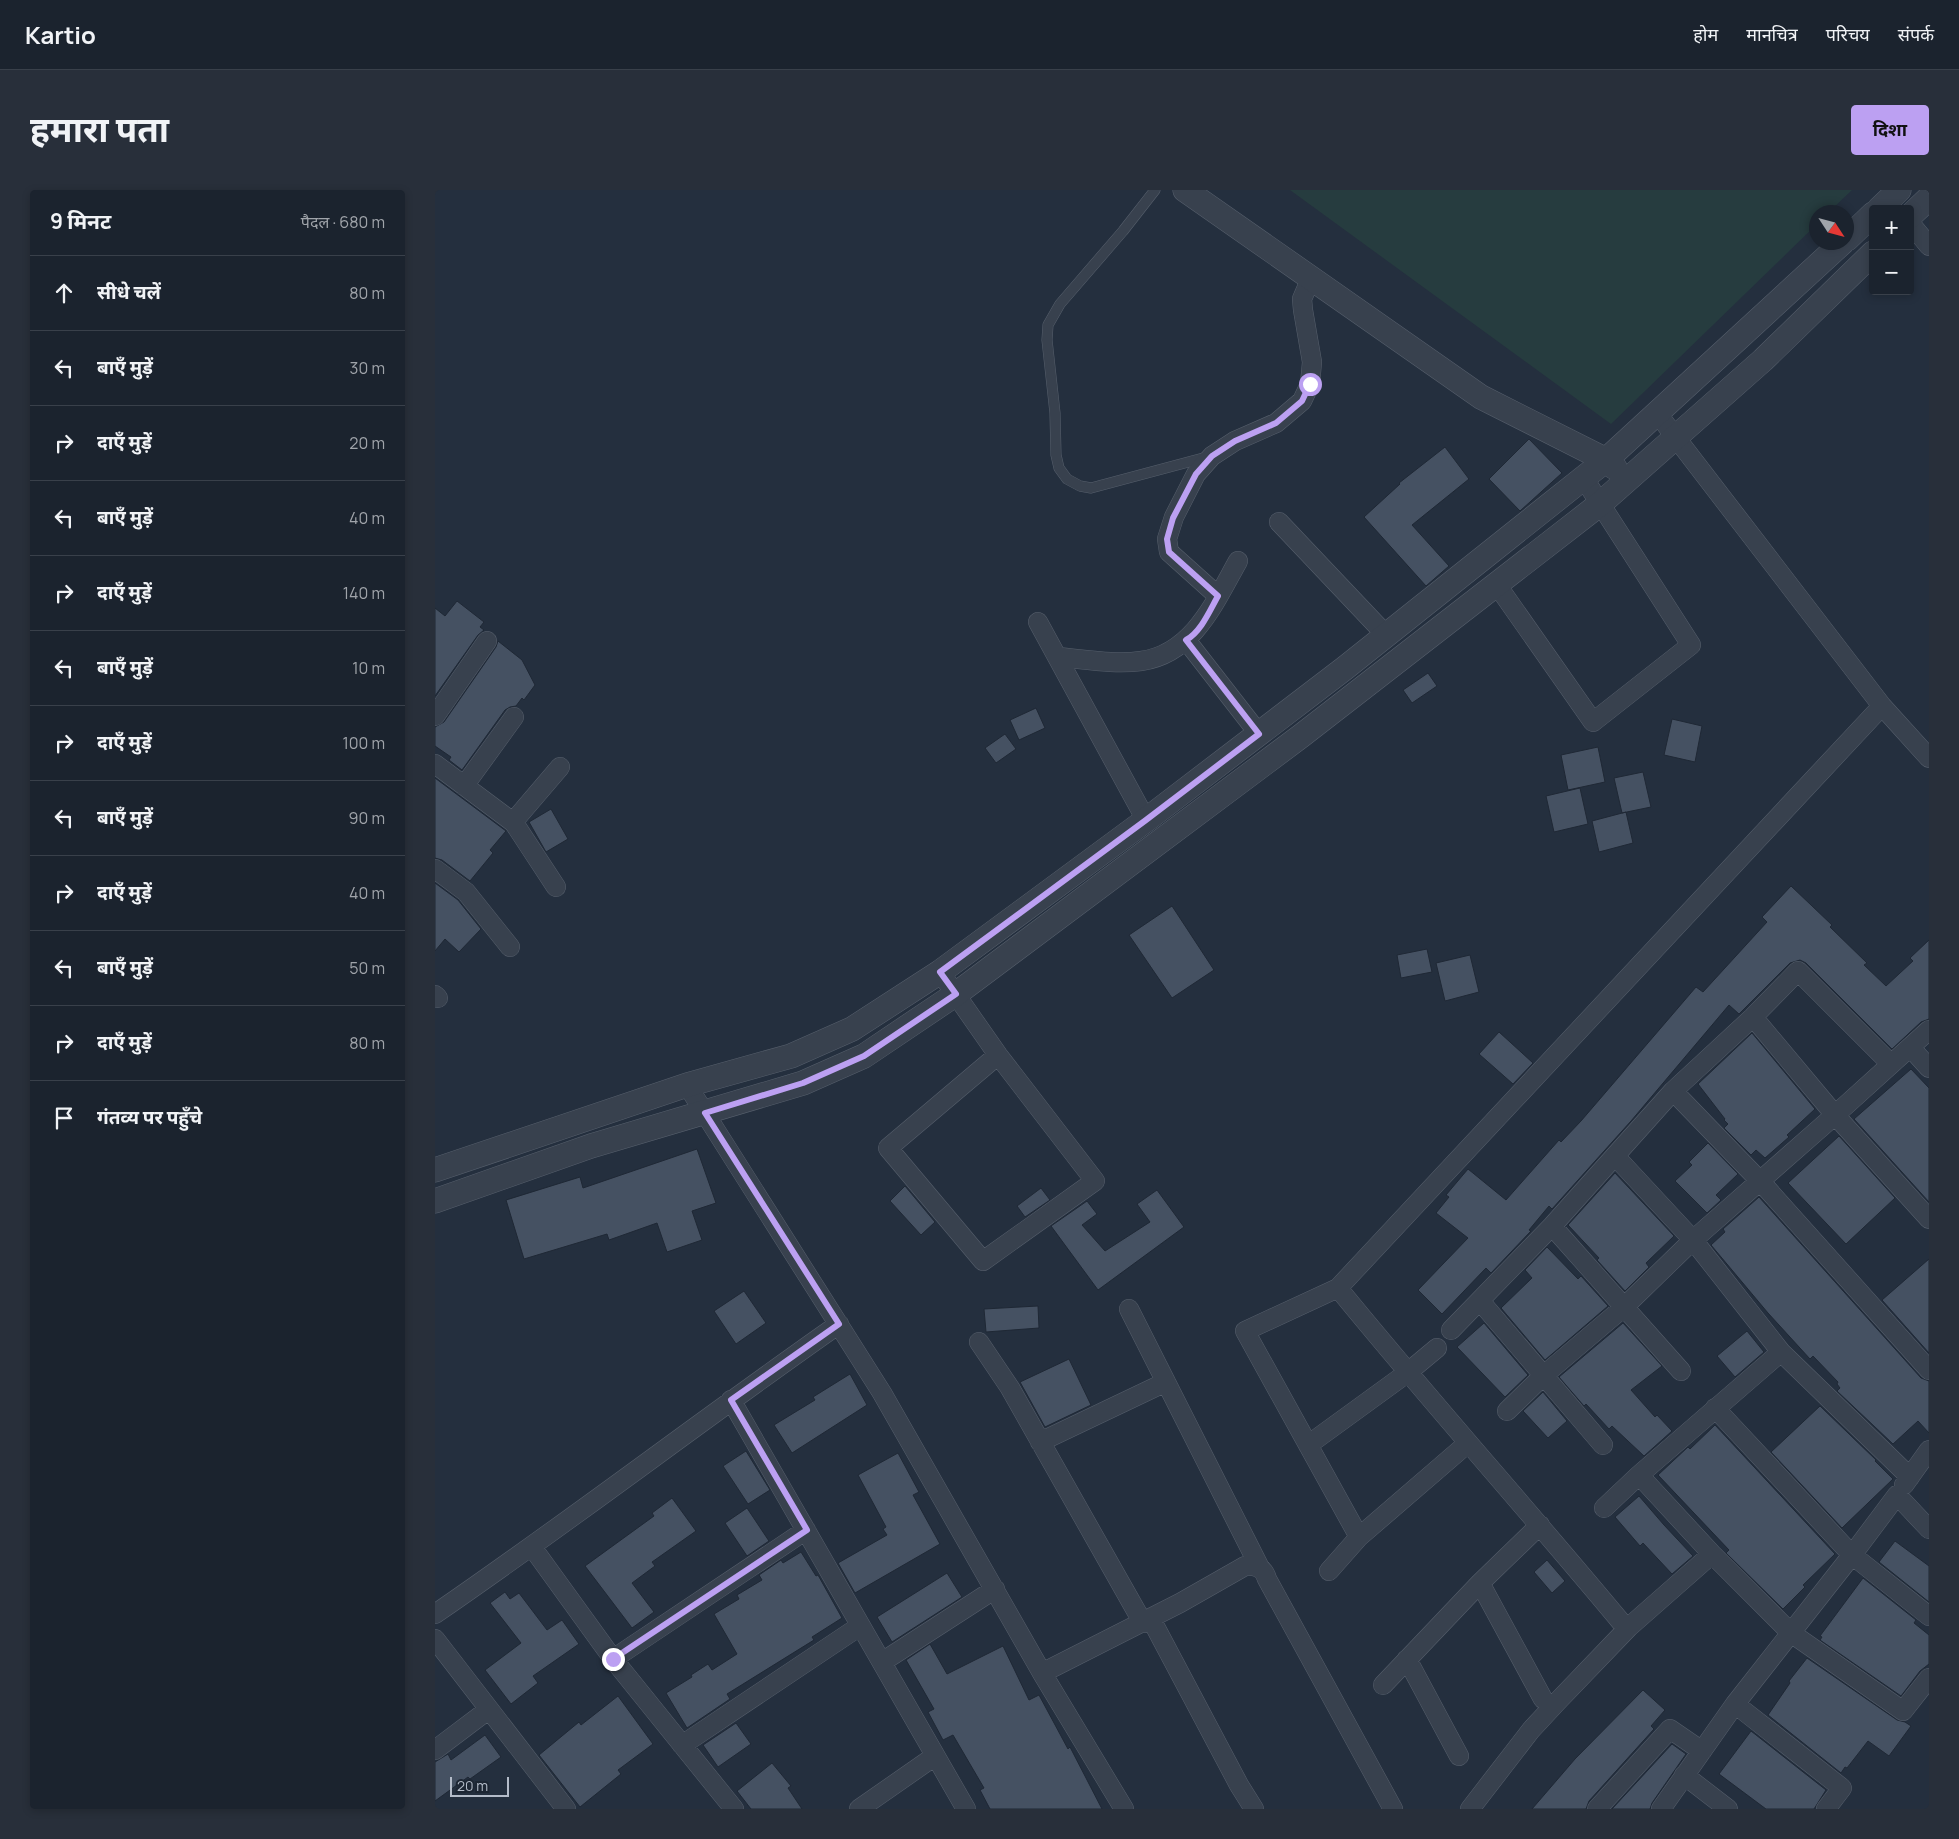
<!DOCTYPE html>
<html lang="hi">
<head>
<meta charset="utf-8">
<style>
  :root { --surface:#1b232e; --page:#282f3a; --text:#f1f3f6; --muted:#a0a4aa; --line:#39404a; --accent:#bca0f2 }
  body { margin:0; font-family:Manrope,"Noto Sans Devanagari",sans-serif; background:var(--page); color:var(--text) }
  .controls { position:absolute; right:15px; top:15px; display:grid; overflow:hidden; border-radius:5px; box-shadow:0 2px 8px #0003 }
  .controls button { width:45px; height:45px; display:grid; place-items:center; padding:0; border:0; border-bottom:1px solid var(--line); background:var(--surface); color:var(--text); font:25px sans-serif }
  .compass { position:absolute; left:1374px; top:15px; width:45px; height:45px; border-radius:50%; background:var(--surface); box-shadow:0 2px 8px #0003; rotate:126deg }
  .scale { position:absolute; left:15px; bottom:12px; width:59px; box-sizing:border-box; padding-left:5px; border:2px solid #b4bcc9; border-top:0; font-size:14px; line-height:18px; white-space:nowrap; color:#b4bcc9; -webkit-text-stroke:4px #1d2633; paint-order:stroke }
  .stop { position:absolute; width:15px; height:15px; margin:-11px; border:4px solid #bca0f2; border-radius:50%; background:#fff }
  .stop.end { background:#bca0f2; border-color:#fff; box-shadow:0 1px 5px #0008 }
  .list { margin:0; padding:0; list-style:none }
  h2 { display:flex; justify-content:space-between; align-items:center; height:65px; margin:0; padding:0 20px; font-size:21px }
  h2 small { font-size:16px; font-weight:400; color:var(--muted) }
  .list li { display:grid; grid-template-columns:32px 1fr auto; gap:15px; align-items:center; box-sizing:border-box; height:75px; padding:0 20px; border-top:1px solid var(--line) }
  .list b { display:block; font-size:19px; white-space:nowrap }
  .list em { font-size:16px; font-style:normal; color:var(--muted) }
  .icon { flex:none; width:28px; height:28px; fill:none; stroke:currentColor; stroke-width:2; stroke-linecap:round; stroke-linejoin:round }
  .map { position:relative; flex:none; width:1494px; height:1619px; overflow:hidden; border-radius:5px }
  header { display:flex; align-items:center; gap:30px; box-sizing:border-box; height:70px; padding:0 25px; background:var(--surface); border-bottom:1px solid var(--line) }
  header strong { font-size:24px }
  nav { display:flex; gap:28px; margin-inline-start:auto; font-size:18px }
  .intro { display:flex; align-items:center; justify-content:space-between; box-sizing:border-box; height:120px; padding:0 30px }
  h1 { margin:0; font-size:35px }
  .button { padding:12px 22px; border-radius:5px; background:var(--accent); color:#111; font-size:18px; font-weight:700 }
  main { display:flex; gap:30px; padding:0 30px }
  aside { flex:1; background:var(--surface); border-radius:5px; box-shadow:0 2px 8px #0003 }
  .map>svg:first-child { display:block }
  .green { fill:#263c3f }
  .building { fill:#455162; stroke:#1f2835 }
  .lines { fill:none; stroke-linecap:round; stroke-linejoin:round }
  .service-casing { stroke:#565f6c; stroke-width:11 }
  .minor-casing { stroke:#565f6c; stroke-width:20 }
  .tertiary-casing { stroke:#565f6c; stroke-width:25 }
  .service { stroke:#38414e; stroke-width:10 }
  .minor { stroke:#38414e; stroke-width:19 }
  .tertiary { stroke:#38414e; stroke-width:24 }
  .route { stroke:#bca0f2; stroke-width:6 }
</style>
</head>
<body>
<header>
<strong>Kartio</strong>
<nav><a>होम</a><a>मानचित्र</a><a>परिचय</a><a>संपर्क</a></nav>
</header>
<div class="intro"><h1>हमारा पता</h1><a class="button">दिशा</a></div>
<main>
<aside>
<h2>9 मिनट<small>पैदल · 680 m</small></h2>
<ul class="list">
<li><svg class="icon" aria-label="ahead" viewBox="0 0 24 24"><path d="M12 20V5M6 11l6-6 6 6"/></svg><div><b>सीधे चलें</b></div><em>80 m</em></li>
<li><svg class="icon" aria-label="left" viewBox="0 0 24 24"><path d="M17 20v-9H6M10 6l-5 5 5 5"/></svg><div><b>बाएँ मुड़ें</b></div><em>30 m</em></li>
<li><svg class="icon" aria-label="right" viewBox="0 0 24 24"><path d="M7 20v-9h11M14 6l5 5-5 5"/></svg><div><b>दाएँ मुड़ें</b></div><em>20 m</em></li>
<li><svg class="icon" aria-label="left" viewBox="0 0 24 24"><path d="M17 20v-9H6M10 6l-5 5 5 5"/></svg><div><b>बाएँ मुड़ें</b></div><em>40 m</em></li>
<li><svg class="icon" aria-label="right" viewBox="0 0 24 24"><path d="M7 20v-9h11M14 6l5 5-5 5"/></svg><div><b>दाएँ मुड़ें</b></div><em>140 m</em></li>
<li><svg class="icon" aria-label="left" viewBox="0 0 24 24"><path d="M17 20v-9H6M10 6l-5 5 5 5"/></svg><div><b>बाएँ मुड़ें</b></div><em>10 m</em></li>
<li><svg class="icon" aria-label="right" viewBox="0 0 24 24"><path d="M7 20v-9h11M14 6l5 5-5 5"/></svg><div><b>दाएँ मुड़ें</b></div><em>100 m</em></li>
<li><svg class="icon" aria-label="left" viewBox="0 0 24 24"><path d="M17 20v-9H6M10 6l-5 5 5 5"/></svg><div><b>बाएँ मुड़ें</b></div><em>90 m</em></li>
<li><svg class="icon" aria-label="right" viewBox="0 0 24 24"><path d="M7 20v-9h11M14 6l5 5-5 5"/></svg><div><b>दाएँ मुड़ें</b></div><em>40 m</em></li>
<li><svg class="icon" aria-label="left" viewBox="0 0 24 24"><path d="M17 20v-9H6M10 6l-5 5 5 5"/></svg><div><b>बाएँ मुड़ें</b></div><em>50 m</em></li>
<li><svg class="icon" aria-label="right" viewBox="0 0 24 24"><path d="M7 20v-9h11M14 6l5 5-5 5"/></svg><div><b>दाएँ मुड़ें</b></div><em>80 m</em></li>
<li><svg class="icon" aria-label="arrive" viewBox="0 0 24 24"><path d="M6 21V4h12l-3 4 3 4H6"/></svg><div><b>गंतव्य पर पहुँचे</b></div></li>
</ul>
</aside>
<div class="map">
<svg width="1494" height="1619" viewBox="0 0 1494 1619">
  <rect width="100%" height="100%" fill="#242f3e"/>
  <path class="green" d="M855,0H1417L1394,22H1382L1381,35L1176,234Z"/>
  <path class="building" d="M1094,249L1127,283L1085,321L1054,289Z
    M1010,257L1034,289L977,335L1014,376L991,396L929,327L965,294L964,293Z
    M22,411L49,432L45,437L49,440L43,445L0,506V418L10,426Z
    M63,451L87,470L100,495L89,510L87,508L81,516L75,517L70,520L27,580L14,570L16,567L0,556V537L9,532L61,457Z
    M993,483L1002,496L977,513L968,500Z
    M601,518L610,538L584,550L575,530Z
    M1237,529L1267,536L1260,572L1229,565Z
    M570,544L581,559L561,573L550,558Z
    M1163,557L1170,592L1133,600L1126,565Z
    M1208,582L1216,617L1187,623L1179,588Z
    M0,588L71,641L55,660L58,663L35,691L7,670L0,668Z
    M1145,598L1153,634L1119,642L1111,606Z
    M116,619L133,649L111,662L94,632Z
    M1191,622L1198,653L1164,662L1157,631Z
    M0,693L23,710L46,739L24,762L10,749L0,761Z
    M1356,696L1397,735L1395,737L1432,773L1429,775L1451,796L1478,771L1475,768L1494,750V829L1486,832L1457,859L1371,773L1365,770L1355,773L1304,824L1294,815L1196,931L1117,1019L1114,1016L1094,1040L1096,1041L1056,1083L1051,1078L1007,1124L983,1100L1033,1048L1001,1023L1014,1007L1011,1005L1033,979L1071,1010L1124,950L1126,952L1146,931L1261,797L1268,802L1332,732L1327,727Z
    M737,716L779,780L737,808L694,745Z
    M992,759L997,782L966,788L962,765Z
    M1035,765L1044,802L1010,811L1001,773Z
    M1064,842L1098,873L1078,894L1044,864Z
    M1317,843L1380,919L1352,945L1354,947L1330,968L1321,960L1316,965L1289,938L1293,934L1289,930L1290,929L1263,894Z
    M1476,879L1494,898V1012L1419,929Z
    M1404,946L1460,1008L1411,1054L1353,993Z
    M1273,953L1303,984L1281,1005L1286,1010L1272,1023L1240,991L1257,975L1254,972Z
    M262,959L281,1013L257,1021L267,1050L232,1062L222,1033L174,1050L172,1044L89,1069L71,1010L145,987L148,998Z
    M1180,983L1239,1046L1211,1073L1214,1077L1190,1101L1162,1070L1164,1068L1133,1035Z
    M470,996L500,1032L486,1045L455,1011Z
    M606,998L615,1010L590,1027L582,1016Z
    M722,1000L749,1037L663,1100L616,1036L652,1011L662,1024L647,1035L670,1061L715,1032L702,1014Z
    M1324,1007L1486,1188L1494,1191V1243L1483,1231L1458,1254L1402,1201L1405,1198L1402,1194L1403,1192L1378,1166L1375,1169L1333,1123L1276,1055L1290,1042L1288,1039Z
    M1112,1057L1143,1089L1146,1086L1173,1116L1110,1170L1066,1118L1097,1088L1090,1080Z
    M1494,1069V1163L1447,1110Z
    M309,1101L331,1133L301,1154L279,1121Z
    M603,1116L604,1138L551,1142L549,1119Z
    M1049,1133L1093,1185L1070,1207L1022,1157Z
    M1188,1133L1227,1176L1196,1200L1220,1227L1222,1225L1237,1241L1209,1266L1177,1236L1174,1239L1151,1214L1149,1216L1124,1187Z
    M1312,1141L1329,1162L1300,1187L1282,1166Z
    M634,1169L656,1215L610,1237L585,1192Z
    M415,1184L432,1215L357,1263L339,1235L380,1210L378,1207Z
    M1108,1202L1132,1231L1113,1248L1088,1221Z
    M1385,1216L1441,1270L1440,1271L1458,1289L1407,1338L1336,1262Z
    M1280,1235L1400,1364L1368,1395L1370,1397L1348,1419L1291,1363L1294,1360L1223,1285L1253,1257L1255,1259Z
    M311,1261L335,1300L313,1314L288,1276Z
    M463,1263L484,1302L478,1305L505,1354L420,1403L403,1373L452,1345L448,1339L451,1337L423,1285Z
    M1204,1306L1229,1335L1258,1366L1237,1384L1208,1353L1205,1356L1180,1327Z
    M237,1308L261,1341L217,1372L220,1376L197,1393L219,1422L197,1438L150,1376L219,1326L217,1323Z
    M312,1318L334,1351L312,1366L290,1333Z
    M1460,1351L1494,1376V1412L1444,1372Z
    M366,1362L381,1386L383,1385L407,1428L377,1447L379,1450L292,1504L295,1509L252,1538L231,1503L257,1487L256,1485L273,1474L277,1480L302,1464L279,1424L304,1409L302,1405L327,1390L324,1385L346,1370L348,1373Z
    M1112,1370L1130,1391L1117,1403L1099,1382Z
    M512,1383L527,1407L457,1452L442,1427Z
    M1428,1388L1481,1430L1479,1433L1494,1445V1474L1485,1481L1466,1506L1385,1450L1387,1447L1385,1446Z
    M70,1402L75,1409L84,1403L112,1440L127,1430L144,1454L98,1486L103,1493L76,1514L50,1480L86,1453L55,1413Z
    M495,1454L512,1484L568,1456L594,1510L604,1505L633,1559L635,1557L667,1619H555L545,1600L549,1598L518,1545L508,1550L493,1522L499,1519L471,1470Z
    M1372,1468L1462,1530L1470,1532L1476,1536L1454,1566L1433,1551L1412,1578L1410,1577L1406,1583L1333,1525L1355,1493L1354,1491Z
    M1208,1500L1230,1520L1216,1536L1219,1539L1154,1611L1151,1619H1097L1140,1569Z
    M183,1506L218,1554L183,1580L186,1584L145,1617L104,1565L144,1532L146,1535Z
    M301,1533L316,1554L283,1577L268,1555Z
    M1316,1541L1391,1600L1379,1619H1331L1284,1584Z
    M50,1545L66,1567L35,1589L33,1587L0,1611V1572L13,1564L16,1570Z
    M1237,1554L1251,1564L1217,1613L1215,1619H1177Z
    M337,1573L356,1596L353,1598L367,1619H316L302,1601Z"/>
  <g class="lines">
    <defs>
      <path id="service" d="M720,0L688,41L625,114L613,135L612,150L620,223L621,265L624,278L632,289L645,296L656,298L772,267"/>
      <path id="minor" d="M1475,33L1494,56
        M1222,223L1447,516L1494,568
        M844,332L951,445
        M1062,395L1158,532L1256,455L1148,287
        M783,406L734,362L732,349L739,327L761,284L777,266L800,251L841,233L867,211L875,194L877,172L868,120L867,109L876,88
        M603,432L711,630
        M751,450L824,544
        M622,467C648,469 680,475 706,471C758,464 780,412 803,371
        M0,526L52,451
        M0,574L79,633L121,697
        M29,596L79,527
        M78,632L125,577
        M0,679L31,702L75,757
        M505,782L563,865L660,991L548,1071L453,958L563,865
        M0,805L3,808
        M1318,827L1400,925L1494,1029
        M1475,857L1494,878
        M252,895L447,1203L607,1483L689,1619
        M1238,901L1325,991L1494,1180
        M1180,966L1258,1050L1346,1162L1475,1287
        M1117,1036L1246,1181
        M903,1098C995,1211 1093,1320 1186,1432
        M1045,1111L1168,1255
        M694,1119L825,1378
        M1016,1140L1117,1036L1238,901L1318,827L1363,781L1456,874
        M544,1152L575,1198L708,1433
        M296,1210L531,1619
        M1280,1218L1417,1365L1494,1426
        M1072,1221L1109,1185L1189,1117L1258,1050L1400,925L1494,840
        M605,1252L731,1192
        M873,1255L972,1183L1002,1158
        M1204,1285L1277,1364L1356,1443L1468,1521L1494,1488
        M1469,1295L1494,1260
        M1169,1318L1204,1285L1346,1162
        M924,1347L810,1141L903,1098L1447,516
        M97,1357L178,1469L299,1619
        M894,1381L924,1347L1033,1253
        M1045,1393L1108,1509
        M0,1424C137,1330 268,1229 404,1134
        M716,1429L804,1595L819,1619
        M0,1449L131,1619
        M178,1469L371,1340
        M972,1469L1024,1566
        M447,1472L560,1399
        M607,1483L745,1413L810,1376C821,1375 829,1378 832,1389L958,1619
        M948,1495L1045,1393L1105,1335
        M1300,1514L1407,1598L1391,1619
        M247,1555L425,1436
        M0,1560L53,1520
        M1249,1585L1293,1619
        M424,1619L500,1566
        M1035,1619L1096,1540L1122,1512L1194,1437L1277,1364
        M1162,1619L1235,1539L1267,1561
        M1226,1619L1300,1514L1417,1365L1462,1305L1494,1339"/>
      <path id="tertiary" d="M750,0L1046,207L1171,270L1180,278
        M1444,19L1464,0
        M1475,26L1494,8
        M1412,49L1438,24
        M0,980L252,895L356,866L417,839L505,782L711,630L910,478L1171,270L1408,52
        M0,1011L156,956L368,893L429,866L521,804L866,546L1165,314L1328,170L1438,63"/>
    </defs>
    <use href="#service" class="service-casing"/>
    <use href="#minor" class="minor-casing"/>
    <use href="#tertiary" class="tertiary-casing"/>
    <use href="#service" class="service"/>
    <use href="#minor" class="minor"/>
    <use href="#tertiary" class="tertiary"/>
  </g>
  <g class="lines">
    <path class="route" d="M178,1469L372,1340L296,1210L404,1134L270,923L368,893L429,866L521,804L505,782L711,630L824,544L751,450C766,442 775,420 783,406L734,362L732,349L738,328L761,284L777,266L800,251L841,233L867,211L875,194"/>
  </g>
</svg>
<div class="controls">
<button>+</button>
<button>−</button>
</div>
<svg class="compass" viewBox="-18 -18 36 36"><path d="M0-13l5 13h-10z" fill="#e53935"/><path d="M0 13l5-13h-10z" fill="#a0a4aa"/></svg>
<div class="scale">20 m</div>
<div class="stop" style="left:875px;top:194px"></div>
<div class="stop end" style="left:178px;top:1469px"></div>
</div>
</main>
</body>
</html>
